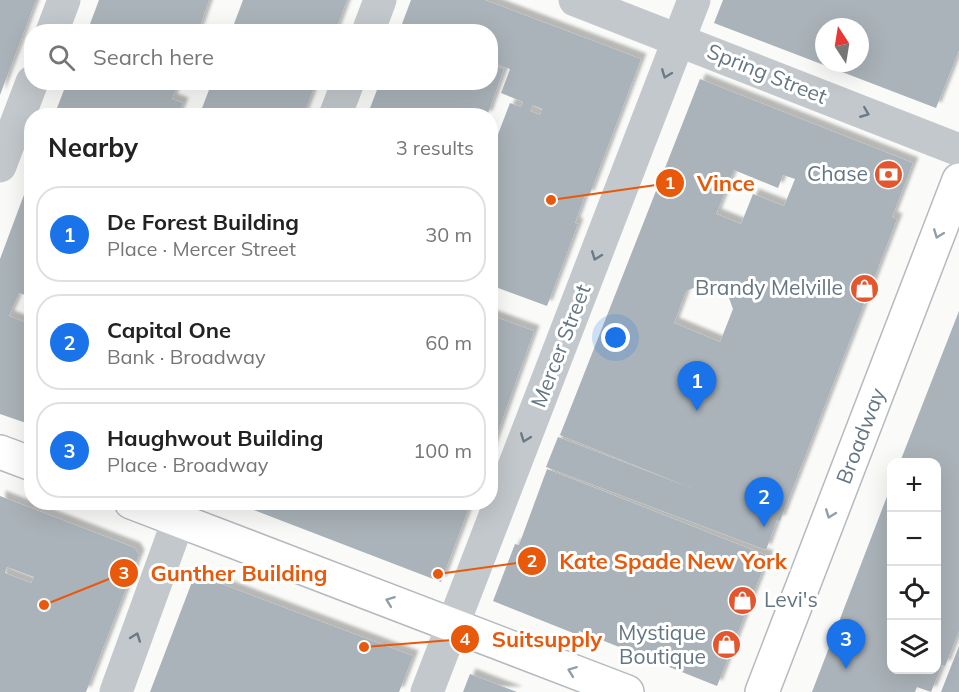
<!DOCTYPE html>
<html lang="en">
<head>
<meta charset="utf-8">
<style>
  :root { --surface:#fff; --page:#f6f6f6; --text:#222; --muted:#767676; --line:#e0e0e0; --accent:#1a73e8 }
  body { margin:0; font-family:Mulish,sans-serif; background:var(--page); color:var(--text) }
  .controls { position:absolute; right:18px; bottom:18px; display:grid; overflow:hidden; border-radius:12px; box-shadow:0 6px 24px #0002 }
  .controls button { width:54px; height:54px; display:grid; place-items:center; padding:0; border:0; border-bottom:2px solid var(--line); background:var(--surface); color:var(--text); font:30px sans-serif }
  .compass { position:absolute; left:815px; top:18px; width:54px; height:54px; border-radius:50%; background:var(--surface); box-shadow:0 6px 24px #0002; rotate:348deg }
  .you { position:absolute; left:616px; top:338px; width:21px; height:21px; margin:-15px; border:4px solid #fff; border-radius:50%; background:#1a73e8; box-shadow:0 0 0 9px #1a73e833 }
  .badge { display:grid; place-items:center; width:39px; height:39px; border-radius:50%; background:var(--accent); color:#fff; font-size:20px; font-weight:700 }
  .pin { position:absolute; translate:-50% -50px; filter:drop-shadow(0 2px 3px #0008) }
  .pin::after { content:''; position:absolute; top:32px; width:21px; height:18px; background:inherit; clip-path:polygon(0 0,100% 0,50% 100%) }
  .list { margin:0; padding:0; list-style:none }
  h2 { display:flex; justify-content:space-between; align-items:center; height:78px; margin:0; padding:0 24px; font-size:26px }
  h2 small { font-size:20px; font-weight:400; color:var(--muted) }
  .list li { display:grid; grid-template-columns:39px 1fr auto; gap:18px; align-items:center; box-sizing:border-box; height:96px; margin:0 12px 12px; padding:0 12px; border:2px solid var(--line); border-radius:24px }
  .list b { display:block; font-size:22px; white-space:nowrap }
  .list p { margin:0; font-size:20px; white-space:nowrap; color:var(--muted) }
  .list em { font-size:20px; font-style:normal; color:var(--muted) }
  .icon { flex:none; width:33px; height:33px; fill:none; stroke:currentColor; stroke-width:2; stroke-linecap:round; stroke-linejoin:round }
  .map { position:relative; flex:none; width:959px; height:692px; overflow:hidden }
  .search { position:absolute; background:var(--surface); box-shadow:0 6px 24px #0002; left:24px; top:24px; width:474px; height:66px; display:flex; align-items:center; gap:15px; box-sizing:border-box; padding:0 21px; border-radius:24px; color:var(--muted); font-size:22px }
  .panel { position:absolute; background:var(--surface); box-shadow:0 6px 24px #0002; left:24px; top:108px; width:474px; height:402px; border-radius:24px }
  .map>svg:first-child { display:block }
  .building { fill:#aab3b9; fill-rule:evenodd; filter:url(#shadow) }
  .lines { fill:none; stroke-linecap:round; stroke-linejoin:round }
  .major-casing { stroke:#b5babe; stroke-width:36 }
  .minor { stroke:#c3c8cc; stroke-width:33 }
  .major { stroke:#fff; stroke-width:33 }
  .oneway { stroke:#6a7a87 }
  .oneway2 { stroke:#939fa8 }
  .labels { text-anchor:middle; stroke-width:6; stroke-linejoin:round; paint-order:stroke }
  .street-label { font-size:21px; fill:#657683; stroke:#fff }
  .poi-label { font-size:21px; fill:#657683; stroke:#fff; text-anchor:end }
  .leader { fill:none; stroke:#e8590c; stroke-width:2 }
  .callout-dot { fill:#e8590c; stroke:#fff; stroke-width:2 }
  .mark-label { font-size:18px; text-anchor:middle; font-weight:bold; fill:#fff }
  .callout-label { font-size:22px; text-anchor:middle; font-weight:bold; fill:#e8590c; stroke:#fff; stroke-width:6; stroke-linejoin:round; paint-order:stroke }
</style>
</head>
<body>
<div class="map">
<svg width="959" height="692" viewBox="0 0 959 692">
  <defs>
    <filter id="shadow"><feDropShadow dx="5.5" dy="-5.5" stdDeviation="1.5" flood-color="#0004"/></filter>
  </defs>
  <rect width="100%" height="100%" fill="#fafaf8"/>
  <path class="building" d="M0,0H36L0,95Z
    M99,0H209L198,32H87Z
    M243,0H347L335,32H231Z
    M411,0H485L641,59L589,196L585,195L575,223L578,224L547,306L490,285V155L510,103L521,107L523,102L501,93L510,69L493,63L492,65L504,69L487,116H367L380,82H490V32H399ZM533,105L542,109L540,115L530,111Z
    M723,0H959V50L936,108L714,23ZM824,27H860V63H824Z
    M700,79L913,163L892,217L897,219L780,521L777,520L766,550L546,467L558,437L691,488L560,435ZM734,170L778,188L783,175L795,179L784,206L753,194L741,224L716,214ZM698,286L729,298L733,309L720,342L674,323L686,291Z
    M67,82H178L172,99L183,103L178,116H54Z
    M212,82H316L303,116H199Z
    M31,176L32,297L19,293L9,316L32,325V425L0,414V259Z
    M959,311V631L945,666L942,665L931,692L917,687L915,692H812L891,486L892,670H936V462H900Z
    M490,315L534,331L491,451H490Z
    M547,469L768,556L717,686L579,631L578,635L493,601L515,544L519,545Z
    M0,496L135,548L139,555L86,692H0ZM7,567L34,577L31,583L5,573Z
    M233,502H471L441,582Z
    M195,574L413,656L399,692H150Z
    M959,646V692H941Z
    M470,674L517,692H463Z"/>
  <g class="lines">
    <defs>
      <path id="major" d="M0,452L32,464
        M131,502L627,692
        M762,692L959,180"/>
    </defs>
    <use href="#major" class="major-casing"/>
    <path class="minor" d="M575,0L959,150
      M52,32L64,0
      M368,32L380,0
      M335,116L348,82
      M0,166L32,82
      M116,692L185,502
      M427,692L694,0"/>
    <use href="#major" class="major"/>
  </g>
  <defs><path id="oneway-chevron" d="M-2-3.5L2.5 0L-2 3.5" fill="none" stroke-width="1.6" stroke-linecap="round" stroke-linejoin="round" transform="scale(1.5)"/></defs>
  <g class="oneway">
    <use href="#oneway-chevron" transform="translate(666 74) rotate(111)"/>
    <use href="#oneway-chevron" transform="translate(865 113) rotate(22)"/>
    <use href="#oneway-chevron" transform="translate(596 256) rotate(111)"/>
    <use href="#oneway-chevron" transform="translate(525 438) rotate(111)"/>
    <use href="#oneway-chevron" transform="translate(136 637) rotate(-70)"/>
  </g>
  <g class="oneway2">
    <use href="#oneway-chevron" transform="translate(938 234) rotate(111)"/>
    <use href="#oneway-chevron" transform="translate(830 514) rotate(111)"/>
    <use href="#oneway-chevron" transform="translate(390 601) rotate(-159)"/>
    <use href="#oneway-chevron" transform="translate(572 671) rotate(-159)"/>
  </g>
  <defs>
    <symbol id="bank-disc" viewBox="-11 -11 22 22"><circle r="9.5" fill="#e4572e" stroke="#fff"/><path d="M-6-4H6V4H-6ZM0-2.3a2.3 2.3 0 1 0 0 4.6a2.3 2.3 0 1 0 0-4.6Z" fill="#fff"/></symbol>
    <symbol id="shop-disc" viewBox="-11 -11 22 22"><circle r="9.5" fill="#e4572e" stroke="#fff"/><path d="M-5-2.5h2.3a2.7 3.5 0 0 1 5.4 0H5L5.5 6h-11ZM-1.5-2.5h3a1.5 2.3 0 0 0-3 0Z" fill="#fff"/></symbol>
  </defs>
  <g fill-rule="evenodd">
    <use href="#bank-disc" x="872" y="158" width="33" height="33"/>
    <use href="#shop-disc" x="848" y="272" width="33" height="33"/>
    <use href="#shop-disc" x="726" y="584" width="33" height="33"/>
    <use href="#shop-disc" x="710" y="628" width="33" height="33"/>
  </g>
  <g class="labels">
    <g class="street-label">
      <text transform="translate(767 74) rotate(22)" y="7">Spring Street</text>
      <text transform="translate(561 346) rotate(-69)" y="7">Mercer Street</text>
      <text transform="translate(861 436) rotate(-69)" y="7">Broadway</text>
    </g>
    <g class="poi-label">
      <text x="868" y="181">Chase</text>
      <text x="843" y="295">Brandy Melville</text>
      <text x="764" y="607" text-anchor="start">Levi's</text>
      <text x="706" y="640">Mystique<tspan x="706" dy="24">Boutique</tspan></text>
    </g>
  </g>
  <path class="leader" d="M551 200L670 183M438 574L532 561M44 605L124 573M364 647L465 639"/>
  <g class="callout-dot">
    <circle cx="551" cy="200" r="6"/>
    <circle cx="438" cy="574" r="6"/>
    <circle cx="44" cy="605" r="6"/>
    <circle cx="364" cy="647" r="6"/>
    <circle cx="670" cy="183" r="15"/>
    <circle cx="532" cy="561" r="15"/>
    <circle cx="124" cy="573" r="15"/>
    <circle cx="465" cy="639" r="15"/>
  </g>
  <g class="mark-label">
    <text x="670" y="189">1</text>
    <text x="532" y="567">2</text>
    <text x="124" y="579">3</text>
    <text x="465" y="645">4</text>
  </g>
  <g class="callout-label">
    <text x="726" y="191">Vince</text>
    <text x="673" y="569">Kate Spade New York</text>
    <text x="239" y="581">Gunther Building</text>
    <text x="547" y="647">Suitsupply</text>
  </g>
</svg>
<div class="controls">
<button>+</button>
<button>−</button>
<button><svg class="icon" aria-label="locate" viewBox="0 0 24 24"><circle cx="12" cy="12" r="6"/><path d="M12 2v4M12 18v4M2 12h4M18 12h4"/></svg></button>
<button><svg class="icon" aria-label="layers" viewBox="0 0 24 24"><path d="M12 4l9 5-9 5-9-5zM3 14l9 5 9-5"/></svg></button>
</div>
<svg class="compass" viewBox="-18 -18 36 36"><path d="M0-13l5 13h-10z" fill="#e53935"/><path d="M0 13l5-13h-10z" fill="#767676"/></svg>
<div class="you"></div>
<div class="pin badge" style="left:697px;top:411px">1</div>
<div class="pin badge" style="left:764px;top:527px">2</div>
<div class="pin badge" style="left:846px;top:669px">3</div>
<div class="search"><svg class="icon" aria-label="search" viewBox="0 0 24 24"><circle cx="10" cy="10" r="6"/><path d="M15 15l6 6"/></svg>Search here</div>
<section class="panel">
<h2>Nearby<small>3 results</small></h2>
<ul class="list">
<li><span class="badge">1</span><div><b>De Forest Building</b><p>Place · Mercer Street</p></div><em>30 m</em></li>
<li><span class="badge">2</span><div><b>Capital One</b><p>Bank · Broadway</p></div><em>60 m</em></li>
<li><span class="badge">3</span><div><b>Haughwout Building</b><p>Place · Broadway</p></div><em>100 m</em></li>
</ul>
</section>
</div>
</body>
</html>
